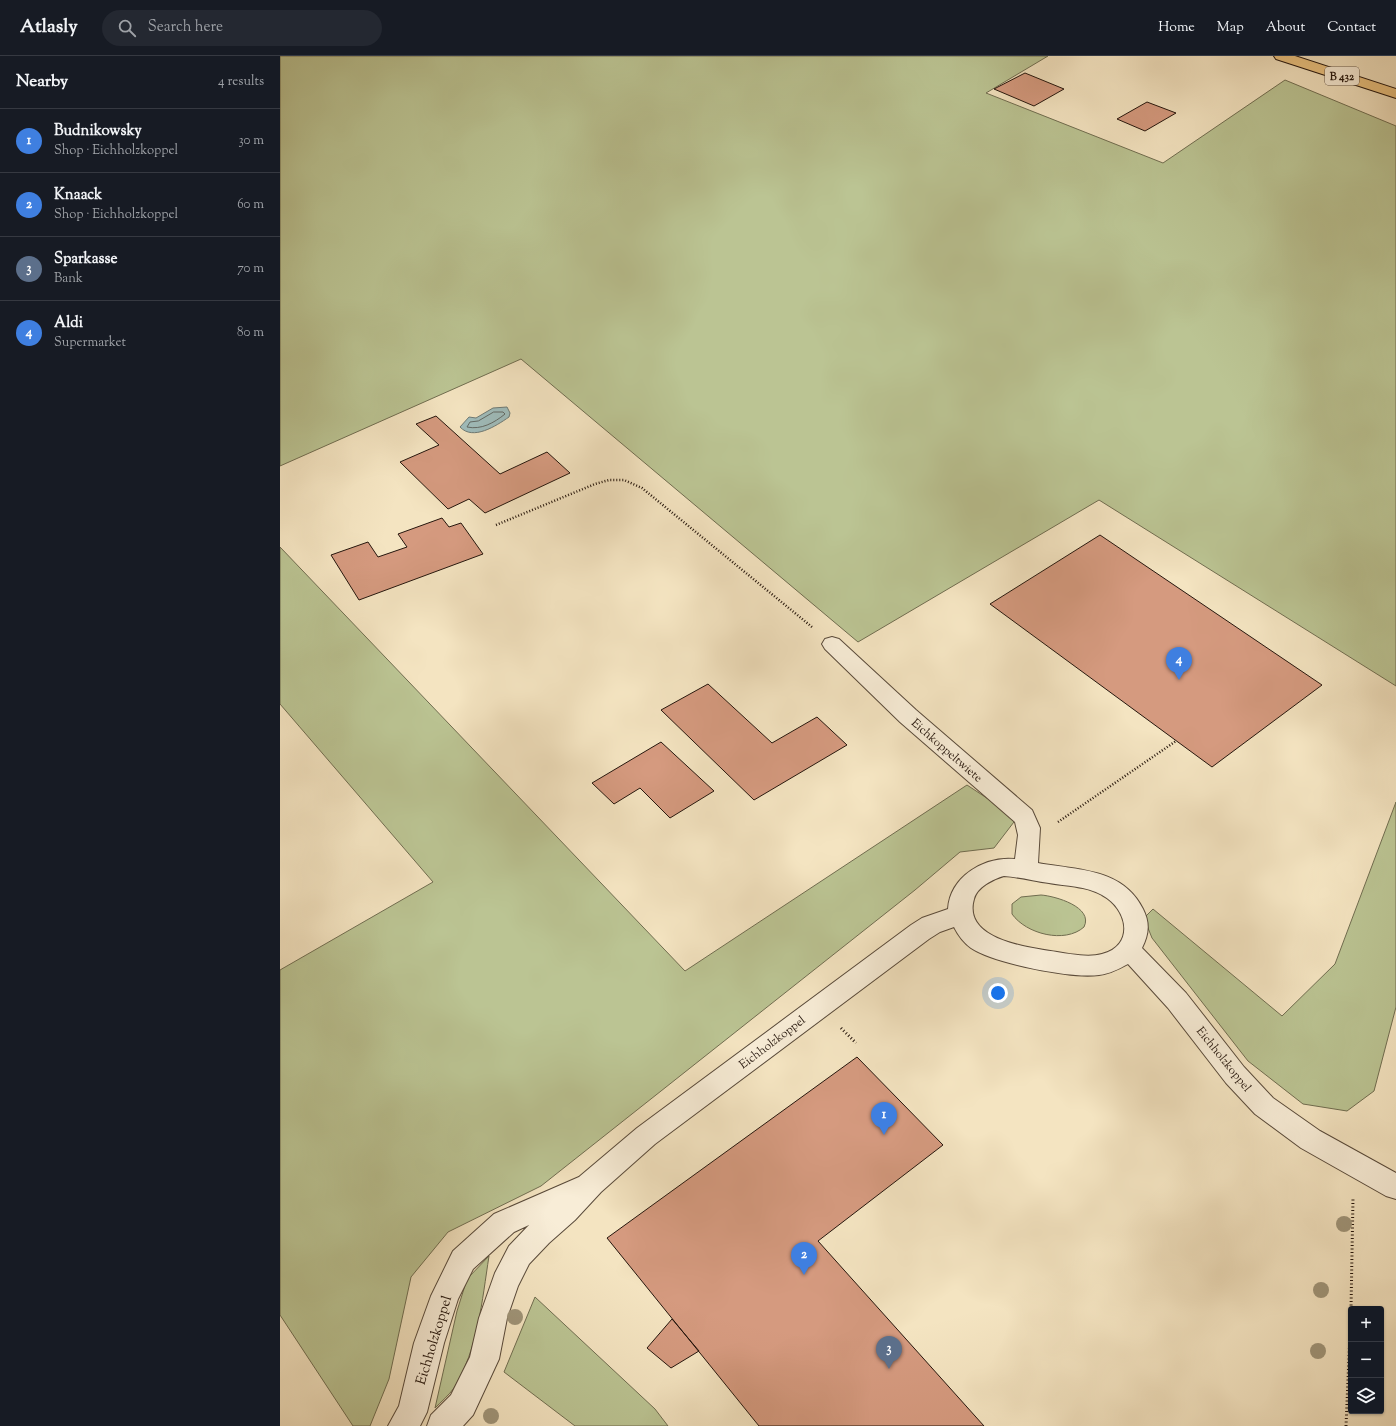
<!DOCTYPE html>
<html lang="en">
<head>
<meta charset="utf-8">
<style>
  :root { --surface:#171b24; --page:#242831; --text:#f1f3f6; --muted:#9ea1a6; --line:#363941; --accent:#2563eb }
  body { margin:0; font-family:"Sorts Mill Goudy",serif; background:var(--page); color:var(--text) }
  .controls { position:absolute; right:12px; bottom:12px; display:grid; overflow:hidden; border-radius:4px; box-shadow:0 1px 3px #0004 }
  .controls button { width:36px; height:36px; display:grid; place-items:center; padding:0; border:0; border-bottom:1px solid var(--line); background:var(--surface); color:var(--text); font:20px sans-serif }
  .you { position:absolute; left:718px; top:937px; width:14px; height:14px; margin:-10px; border:3px solid #fff; border-radius:50%; background:#1a73e8; box-shadow:0 0 0 6px #1a73e833 }
  .badge { display:grid; place-items:center; width:26px; height:26px; border-radius:50%; background:var(--accent); color:#fff; font-size:13px; font-weight:700 }
  .pin { position:absolute; translate:-50% -33px; filter:drop-shadow(0 1px 2px #0008) }
  .pin::after { content:''; position:absolute; top:21px; width:14px; height:12px; background:inherit; clip-path:polygon(0 0,100% 0,50% 100%) }
  .list { margin:0; padding:0; list-style:none }
  h2 { display:flex; justify-content:space-between; align-items:center; height:52px; margin:0; padding:0 16px; font-size:17px }
  h2 small { font-size:13px; font-weight:400; color:var(--muted) }
  .list li { display:grid; grid-template-columns:26px 1fr auto; gap:12px; align-items:center; box-sizing:border-box; height:64px; padding:0 16px; border-top:1px solid var(--line) }
  .list b { display:block; font-size:15px; white-space:nowrap }
  .list p { margin:0; font-size:13px; white-space:nowrap; color:var(--muted) }
  .list em { font-size:13px; font-style:normal; color:var(--muted) }
  .icon { flex:none; width:22px; height:22px; fill:none; stroke:currentColor; stroke-width:2; stroke-linecap:round; stroke-linejoin:round }
  .map { position:relative; flex:none; width:1116px; height:1370px; overflow:hidden }
  header { display:flex; align-items:center; gap:24px; box-sizing:border-box; height:56px; padding:0 20px; background:var(--surface); border-bottom:1px solid var(--line) }
  header strong { font-size:19px }
  nav { display:flex; gap:22px; margin-inline-start:auto; font-size:14px }
  .search { width:280px; height:36px; background:var(--page); display:flex; align-items:center; gap:10px; box-sizing:border-box; padding:0 14px; border-radius:22px; color:var(--muted); font-size:15px }
  main { display:flex }
  aside { flex:1; background:var(--surface) }
  .map>svg:first-child { display:block }
  .green { fill:#bbc493; stroke:#706d50 }
  .water { fill:#9fbcbb; stroke:#6e7a75 }
  .lines { fill:none; stroke-linecap:round; stroke-linejoin:round }
  .shore { stroke:#626964; stroke-width:1 }
  .building { fill:#d59a7f; stroke:#25160d }
  .street-casing { stroke:#594a3a; stroke-width:2 }
  .primary-casing { stroke:#25160d; stroke-width:2 }
  .path-far1 { stroke:#25160d; stroke-width:2.5; stroke-dasharray:1 2; stroke-linecap:butt }
  .path { stroke:#25160d; stroke-width:3; stroke-dasharray:1 2.5; stroke-linecap:butt }
  .street { fill:#f8edd7; fill-rule:evenodd }
  .primary { fill:#eac280; fill-rule:evenodd }
  .tree { fill:#9f9478 }
  .labels { text-anchor:middle; stroke-width:3; stroke-linejoin:round; paint-order:stroke }
  .shield { fill:#f8edd7; stroke:#64564a; stroke-width:1 }
  .shield-label { font-size:11px; font-weight:bold; fill:#25160d }
  .street-label { font-size:12px; fill:#25160d; stroke:#f8edd7 }
  .near-street-label { font-size:14px; fill:#25160d; stroke:#f8edd7 }
</style>
</head>
<body>
<header>
<strong>Atlasly</strong>
<div class="search"><svg class="icon" aria-label="search" viewBox="0 0 24 24"><circle cx="10" cy="10" r="6"/><path d="M15 15l6 6"/></svg>Search here</div>
<nav><a>Home</a><a>Map</a><a>About</a><a>Contact</a></nav>
</header>
<main>
<aside>
<h2>Nearby<small>4 results</small></h2>
<ul class="list">
<li><span class="badge" style="background:#3f7fe0">1</span><div><b>Budnikowsky</b><p>Shop · Eichholzkoppel</p></div><em>30 m</em></li>
<li><span class="badge" style="background:#3f7fe0">2</span><div><b>Knaack</b><p>Shop · Eichholzkoppel</p></div><em>60 m</em></li>
<li><span class="badge" style="background:#5c6f8a">3</span><div><b>Sparkasse</b><p>Bank</p></div><em>70 m</em></li>
<li><span class="badge" style="background:#3f7fe0">4</span><div><b>Aldi</b><p>Supermarket</p></div><em>80 m</em></li>
</ul>
</aside>
<div class="map">
<svg width="1116" height="1370" viewBox="0 0 1116 1370">
  <rect width="100%" height="100%" fill="#f4e4c1"/>
  <filter id="stains"><feTurbulence type="fractalNoise" baseFrequency=".005" numOctaves="4"/><feColorMatrix values="0 0 0 0 .2 0 0 0 0 .09 0 0 0 0 .02 0 0 0 .5 -.17"/></filter>
  <radialGradient id="worn" r=".72"><stop offset=".6" stop-color="#630" stop-opacity="0"/><stop offset="1" stop-color="#630" stop-opacity=".3"/></radialGradient>
  <path class="green" d="M0,0H768L706,37L883,107L1005,24L1116,70V630L819,444L578,586L241,303L0,410Z
    M0,491L405,915L687,729L737,762L714,792L680,796L635,834L261,1130L168,1176L131,1221L109,1323L90,1370H73L0,1259V914L153,826L0,648Z
    M1116,746V951L1094,1035L1067,1055L1023,1048L968,1005L872,882L864,862L873,853L1002,960L1055,908Z
    M761,839C775,840 814,851 804,871C785,888 746,878 732,858V848L741,841Z
    M209,1200C202,1245 198,1293 174,1332C169,1339 161,1346 155,1352L177,1255L187,1223Z
    M255,1241L375,1353L388,1370H295L224,1316Z"/>
  <path class="water" d="M227,351L230,357L229,361C216,370 193,385 180,371L189,361L196,362L213,352Z"/>
  <g class="lines">
    <path class="shore" d="M214,356H223L225,358C214,367 201,374 187,371L190,366L198,365Z"/>
  </g>
  <path class="building" d="M745,17L784,33L754,50L714,33Z
    M867,46L896,57L865,75L837,63Z
    M156,360L220,418L267,396L290,417L205,457L189,443L168,453L120,406L159,389L136,368Z
    M162,462L169,471L181,467L203,498L79,544L51,499L88,486L98,501L127,491L118,478Z
    M820,479L1042,629L932,711L710,548Z
    M428,628L492,687L537,661L567,689L474,744L381,654Z
    M381,686L434,735L390,762L360,732L334,748L312,727Z
    M577,1001L663,1089L538,1185L704,1370H479L327,1182Z
    M392,1263L419,1295L391,1312L367,1292Z"/>
  <g class="lines">
    <defs>
      <path id="street" d="M552,581L559,583L636,654L752,754L760,772L758,807C797,814 843,812 863,853C870,867 869,878 862,892L906,937L964,1011L993,1042L1040,1075L1116,1117V1143L1106,1140L1021,1092L975,1058L946,1027L888,952L848,908C839,913 829,918 819,919C792,923 713,907 691,892C683,886 678,879 674,871L660,876L649,883L375,1088L321,1136L295,1164L269,1187L249,1208L238,1230L227,1262L219,1303L193,1359L183,1370H147L151,1359L171,1339L190,1301L199,1262L215,1217L229,1190L249,1169L234,1176L193,1213L178,1243L164,1287L147,1356L140,1370H108L119,1350L134,1287L151,1240L173,1195L214,1158L299,1121L357,1072L631,869L642,862L668,853C670,820 705,800 735,803L738,779L735,766L620,666L545,593L542,588L545,583ZM724,820C739,821 754,825 769,827C786,830 806,830 822,839C847,852 856,889 822,898C808,902 791,898 777,896C750,892 682,884 694,843C697,831 713,823 724,820Z"/>
      <path id="primary" d="M994,0H1015L1116,33V42L996,3Z"/>
    </defs>
    <use href="#street" class="street-casing"/>
    <use href="#primary" class="primary-casing"/>
    <path class="path-far1" d="M216,469L315,428L329,424H344L362,432L532,571
      M778,766L896,685"/>
    <path class="path" d="M561,972L576,987
      M1071,1253L1073,1142
      M1066,1370L1071,1255"/>
    <use href="#street" class="street"/>
    <use href="#primary" class="primary"/>
  </g>
  <g class="tree">
    <circle cx="1064" cy="1168" r="8"/>
    <circle cx="1041" cy="1234" r="8"/>
    <circle cx="235" cy="1261" r="8"/>
    <circle cx="1038" cy="1295" r="8"/>
    <circle cx="211" cy="1360" r="8"/>
  </g>
  <g class="labels">
    <rect class="shield" x="1045" y="11" width="34" height="18" rx="3"/>
    <g class="shield-label">
      <text x="1062" y="24">B 432</text>
    </g>
    <g class="street-label">
      <text transform="translate(667 694) rotate(41)" y="4">Eichkoppeltwiete</text>
      <text transform="translate(492 986) rotate(-37)" y="4">Eichholzkoppel</text>
      <text transform="translate(944 1003) rotate(51)" y="4">Eichholzkoppel</text>
    </g>
    <g class="near-street-label">
      <text transform="translate(153 1284) rotate(-73)" y="5">Eichholzkoppel</text>
    </g>
  </g>
  <rect width="100%" height="100%" filter="url(#stains)"/>
  <rect width="100%" height="100%" fill="url(#worn)"/>
</svg>
<div class="controls">
<button>+</button>
<button>−</button>
<button><svg class="icon" aria-label="layers" viewBox="0 0 24 24"><path d="M12 4l9 5-9 5-9-5zM3 14l9 5 9-5"/></svg></button>
</div>
<div class="you"></div>
<div class="pin badge" style="left:604px;top:1079px;background:#3f7fe0">1</div>
<div class="pin badge" style="left:524px;top:1219px;background:#3f7fe0">2</div>
<div class="pin badge" style="left:609px;top:1313px;background:#5c6f8a">3</div>
<div class="pin badge" style="left:899px;top:624px;background:#3f7fe0">4</div>
</div>
</main>
</body>
</html>
